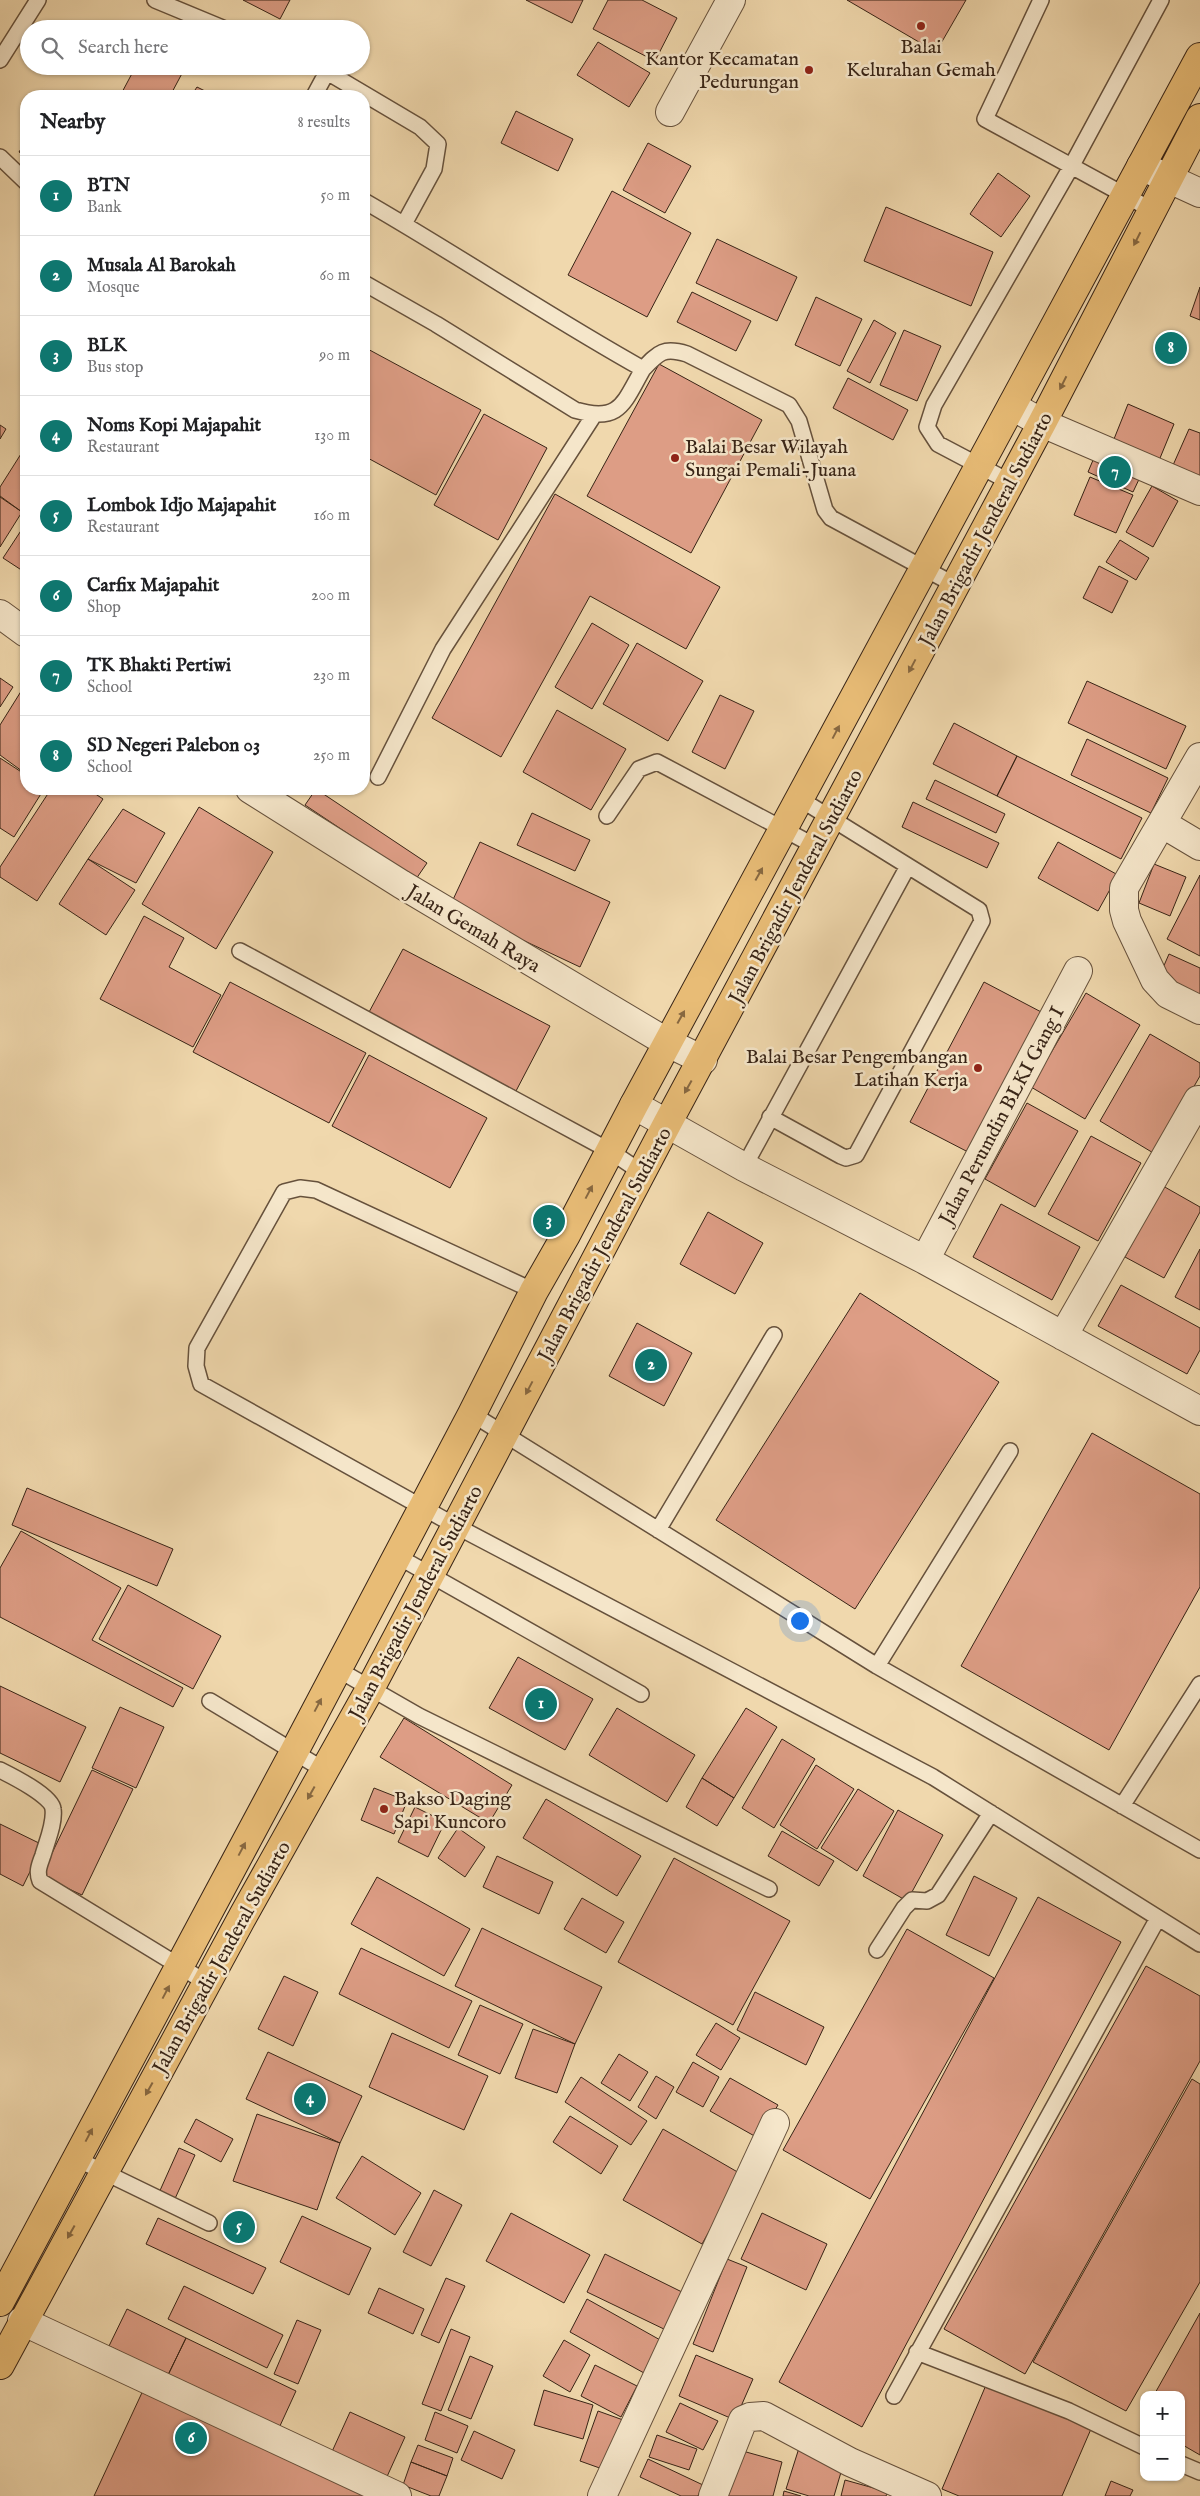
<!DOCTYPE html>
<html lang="en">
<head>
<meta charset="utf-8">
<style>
  :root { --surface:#fff; --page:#f6f6f6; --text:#202124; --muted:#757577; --line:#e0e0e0; --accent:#0f766e }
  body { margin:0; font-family:"IM FELL English",serif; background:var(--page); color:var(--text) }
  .controls { position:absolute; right:15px; bottom:15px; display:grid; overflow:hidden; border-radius:10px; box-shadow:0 1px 4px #0004 }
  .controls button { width:45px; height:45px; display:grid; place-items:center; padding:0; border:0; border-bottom:1px solid var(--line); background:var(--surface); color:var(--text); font:25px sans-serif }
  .you { position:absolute; left:799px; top:1620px; width:18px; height:18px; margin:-12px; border:4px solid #fff; border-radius:50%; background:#1a73e8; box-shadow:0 0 0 8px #1a73e833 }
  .badge { display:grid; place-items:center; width:32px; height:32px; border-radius:50%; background:var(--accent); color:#fff; font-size:16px; font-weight:700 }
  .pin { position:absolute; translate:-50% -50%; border:2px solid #fff; box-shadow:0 1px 5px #0006 }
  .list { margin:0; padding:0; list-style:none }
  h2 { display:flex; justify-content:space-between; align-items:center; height:65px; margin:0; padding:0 20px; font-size:21px }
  h2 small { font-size:16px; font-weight:400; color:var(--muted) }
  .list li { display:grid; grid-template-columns:32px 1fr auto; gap:15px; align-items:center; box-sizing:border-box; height:80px; padding:0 20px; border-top:1px solid var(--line) }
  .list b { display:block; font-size:19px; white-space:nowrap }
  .list p { margin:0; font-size:16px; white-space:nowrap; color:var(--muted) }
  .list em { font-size:16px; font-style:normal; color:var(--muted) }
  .icon { flex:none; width:28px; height:28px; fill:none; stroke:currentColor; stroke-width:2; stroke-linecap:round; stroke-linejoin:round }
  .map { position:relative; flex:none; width:1200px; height:2496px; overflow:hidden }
  .search { position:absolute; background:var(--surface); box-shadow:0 1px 4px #0004; left:20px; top:20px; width:350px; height:55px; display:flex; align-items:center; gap:12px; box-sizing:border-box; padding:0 18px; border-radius:28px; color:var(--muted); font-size:19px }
  .panel { position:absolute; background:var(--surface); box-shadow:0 1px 4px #0004; left:20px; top:90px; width:350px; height:705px; border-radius:20px }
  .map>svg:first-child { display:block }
  .building { fill:#dd9d85; stroke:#382416 }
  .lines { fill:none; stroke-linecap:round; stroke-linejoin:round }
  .service-casing { stroke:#66513c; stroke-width:18 }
  .minor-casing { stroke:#66513c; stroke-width:30 }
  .primary-casing { stroke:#382416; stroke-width:30 }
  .service { stroke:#f5e6ca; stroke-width:15 }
  .minor { stroke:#f5e6ca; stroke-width:28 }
  .primary { stroke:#e8bc76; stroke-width:28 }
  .oneway { fill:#876841 }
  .poi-dot { fill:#8f2418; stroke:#f5e6ca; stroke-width:2 }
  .labels { text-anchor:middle; stroke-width:5; stroke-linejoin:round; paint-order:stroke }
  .poi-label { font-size:20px; fill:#382416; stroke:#f5e6ca; text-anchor:end }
  .street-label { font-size:20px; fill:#382416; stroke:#f5e6ca }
</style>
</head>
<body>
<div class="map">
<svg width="1200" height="2496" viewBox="0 0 1200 2496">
  <rect width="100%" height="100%" fill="#f0d8ad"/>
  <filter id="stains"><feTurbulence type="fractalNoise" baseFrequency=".004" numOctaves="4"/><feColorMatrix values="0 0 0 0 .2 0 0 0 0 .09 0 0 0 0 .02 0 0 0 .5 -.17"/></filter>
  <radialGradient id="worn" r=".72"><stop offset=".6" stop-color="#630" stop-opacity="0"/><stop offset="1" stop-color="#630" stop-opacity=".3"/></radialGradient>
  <path class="building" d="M243,0H290L280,19Z
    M526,0H583L572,23Z
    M608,0H642L677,18L655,61L593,29Z
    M847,0H966L936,52Z
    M598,42L650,73L629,107L577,75Z
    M136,66H186L170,96H120Z
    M197,87L215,96H191Z
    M516,111L573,139L558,171L501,143Z
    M26,141V156L19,152Z
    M648,143L691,166L665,213L623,190Z
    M998,173L1030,196L1001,237L970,214Z
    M612,191L691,233L647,317L568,275Z
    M886,207L993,252L971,306L864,261Z
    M717,239L797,277L777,321L696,283Z
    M1200,287V320L1190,316Z
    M692,292L751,321L736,351L677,322Z
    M816,297L862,319L840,366L795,345Z
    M874,320L896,333L870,383L847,371Z
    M904,330L941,346L917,401L880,385Z
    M364,347L481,410L436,495L364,456Z
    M659,364L762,420L691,553L587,496Z
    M848,378L908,410L893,440L833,408Z
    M1128,404L1174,424L1158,463L1112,444Z
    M484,414L547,448L498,540L434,505Z
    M0,425L6,429L0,439Z
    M1189,429L1200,433V485L1170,472Z
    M26,446V505L22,512L0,496V487Z
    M1096,453L1142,473L1133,492L1088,472Z
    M1090,477L1133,495L1116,533L1074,515Z
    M1152,486L1178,501L1153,547L1126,532Z
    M555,494L720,587L686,649L590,596L501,757L432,718Z
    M0,497L22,512L0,547Z
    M26,523V573L3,558Z
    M1120,540L1149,558L1136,580L1106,562Z
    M1099,566L1128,581L1112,613L1083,598Z
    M592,623L629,645L592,709L555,687Z
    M637,643L703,681L668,741L603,704Z
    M0,678L13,687L0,707Z
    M1087,681L1186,726L1166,769L1068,723Z
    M25,685H26V774L0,755V725Z
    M720,695L754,711L725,769L692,752Z
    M557,710L626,749L591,810L523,772Z
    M954,723L1017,756L997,796L933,764Z
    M1087,739L1168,778L1151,813L1071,775Z
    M1017,756L1142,818L1121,859L997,796Z
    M0,758L26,775V789H44L14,837L0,828Z
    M935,780L1005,814L996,833L926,799Z
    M51,789H88L103,799L37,901L0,877V867Z
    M316,789L427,863L416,879L305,805Z
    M913,802L999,843L987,868L902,827Z
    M199,807L273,852L216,949L142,904Z
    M123,809L165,833L136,883L88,859Z
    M532,813L590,840L575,871L517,845Z
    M480,842L610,902L580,967L450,906Z
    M1058,842L1118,875L1098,911L1038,878Z
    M88,859L135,890L106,935L59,904Z
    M1154,864L1186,877L1170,916L1139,903Z
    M1200,875V956L1167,939Z
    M144,916L184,938L169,967L221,995L193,1047L100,999Z
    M403,949L550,1026L516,1091L368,1014Z
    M1169,954L1200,968V995L1159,977Z
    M230,982L366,1053L329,1123L193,1052Z
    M984,982L1045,1014L970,1153L910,1122Z
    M1086,993L1140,1025L1085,1119L1031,1087Z
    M1150,1034L1200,1063V1076L1155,1154L1100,1121Z
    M369,1055L487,1118L450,1188L332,1126Z
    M1027,1103L1078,1131L1035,1207L985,1179Z
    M1091,1136L1141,1163L1098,1241L1048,1214Z
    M1163,1186L1200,1207V1212L1164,1278L1125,1257Z
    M1001,1204L1080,1247L1052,1300L973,1257Z
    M708,1212L763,1243L735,1294L680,1264Z
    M1200,1249V1310L1175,1297Z
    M1121,1285L1200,1328V1350L1187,1374L1098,1326Z
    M860,1293L999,1382L855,1609L716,1520Z
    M637,1323L692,1353L664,1406L609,1376Z
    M1092,1433L1200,1494V1587L1109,1750L961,1666Z
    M27,1488L173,1549L157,1586L12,1525Z
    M21,1531L121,1588L92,1640L183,1688L173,1707L0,1617V1568Z
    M128,1585L221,1636L193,1689L99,1639Z
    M518,1657L593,1699L565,1750L489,1708Z
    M0,1686L86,1727L60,1782L0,1753Z
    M120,1707L164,1727L136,1788L92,1768Z
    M617,1708L695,1755L667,1802L589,1755Z
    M746,1708L777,1727L734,1798L702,1778Z
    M404,1718L512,1785L489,1823L380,1757Z
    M782,1739L815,1759L774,1828L742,1808Z
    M816,1765L854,1789L817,1849L780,1825Z
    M92,1770L133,1789L82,1895L41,1876Z
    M702,1778L734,1798L717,1826L686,1807Z
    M374,1788L407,1801L394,1834L361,1820Z
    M858,1789L894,1811L857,1871L821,1848Z
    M546,1799L641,1856L617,1896L523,1838Z
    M415,1807L445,1822L428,1857L398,1842Z
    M898,1810L943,1835L907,1901L863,1876Z
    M0,1824L43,1845L23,1886L0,1874Z
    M458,1828L485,1847L465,1877L438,1858Z
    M782,1831L834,1861L819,1886L768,1856Z
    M497,1856L553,1882L539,1914L483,1887Z
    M674,1858L790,1921L733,2025L618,1962Z
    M974,1876L1017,1898L989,1956L946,1935Z
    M377,1877L470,1929L444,1976L351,1924Z
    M1038,1897L1121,1942L862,2427L779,2382Z
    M582,1898L624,1922L606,1953L564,1929Z
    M482,1928L602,1987L575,2044L455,1986Z
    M907,1929L994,1978L870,2199L783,2150Z
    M361,1948L472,2001L449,2048L339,1994Z
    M1146,1966L1200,1996V2061L1025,2374L944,2329Z
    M284,1976L318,1992L293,2046L258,2029Z
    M755,1992L824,2027L806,2065L737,2030Z
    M480,2005L523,2024L500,2074L458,2055Z
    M716,2023L740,2038L721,2070L696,2055Z
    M533,2029L575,2044L557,2093L515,2078Z
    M392,2033L488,2076L464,2130L369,2087Z
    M268,2052L362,2096L340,2143L246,2099Z
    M619,2054L648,2072L630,2101L601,2083Z
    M693,2062L719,2077L703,2107L676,2092Z
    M656,2076L674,2087L656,2119L638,2107Z
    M581,2077L647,2121L631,2145L565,2102Z
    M730,2078L778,2105L758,2138L710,2111Z
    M1192,2079L1200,2084V2282L1126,2411L1033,2362Z
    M257,2114L340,2143L317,2210L233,2181Z
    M570,2116L618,2146L601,2174L553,2142Z
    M196,2119L233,2139L221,2162L184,2142Z
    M663,2129L741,2174L702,2244L623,2200Z
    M179,2148L195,2155L173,2203L158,2195Z
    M362,2156L421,2193L395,2235L336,2198Z
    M434,2190L462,2205L431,2266L403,2252Z
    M511,2213L590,2255L564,2303L486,2261Z
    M762,2213L827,2244L806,2290L741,2259Z
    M302,2216L371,2248L349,2295L280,2262Z
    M158,2218L266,2268L253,2294L146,2244Z
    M605,2254L686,2294L668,2331L587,2292Z
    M727,2259L747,2267L713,2352L693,2344Z
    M446,2278L465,2286L439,2343L421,2335Z
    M184,2286L283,2335L267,2368L168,2319Z
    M379,2288L424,2309L413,2334L368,2313Z
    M587,2299L662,2341L644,2373L570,2332Z
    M127,2309L186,2338L168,2375L109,2346Z
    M1200,2313V2455L1181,2444V2395H1154Z
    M297,2320L321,2330L298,2384L274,2374Z
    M451,2329L470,2337L441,2411L422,2404Z
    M186,2338L296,2391L279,2428L168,2375Z
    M564,2340L590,2355L570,2392L543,2376Z
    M696,2355L753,2379L735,2420L679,2396Z
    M470,2356L493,2366L471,2419L448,2410Z
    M595,2365L637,2386L621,2417L581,2396Z
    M146,2384L376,2496H94Z
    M986,2385L1091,2429L1062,2496H959L942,2489Z
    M544,2390L593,2405L583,2439L534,2425Z
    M680,2403L718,2421L703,2450L666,2432Z
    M598,2411L626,2421L608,2471L580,2461Z
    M350,2412L405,2437L385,2481L330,2456Z
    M435,2412L468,2426L457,2453L425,2440Z
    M474,2431L515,2450L502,2479L461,2460Z
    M657,2435L697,2449L689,2470L649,2457Z
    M418,2445L453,2458L447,2476L411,2462Z
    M799,2448L844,2462L834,2496H809L786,2489Z
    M739,2450L782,2462L773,2496H727Z
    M648,2459L703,2485L698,2496H681L640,2477Z
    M411,2462L447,2476L439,2496H431L403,2485Z
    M845,2480L888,2492L886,2496H841Z
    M1111,2481L1133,2490L1130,2496H1105Z
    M784,2491L801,2496H783Z"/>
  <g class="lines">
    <defs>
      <path id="service" d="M155,0L225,29
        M1041,0L985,119L1152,210
        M0,60L38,0
        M317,66L420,127L438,144L434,169L404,224
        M314,96L328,70
        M0,157L26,182
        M364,201C458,255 548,316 643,369C659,352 664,347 687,354L789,405L799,421L825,510L831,518L955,585
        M364,283L436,324L575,410C620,423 623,404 643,369
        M1010,482L938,444L927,427L934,405L1071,167L1161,0
        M378,777L443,649L594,415
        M607,816L639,769L657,762L815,846
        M240,951L610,1151L641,1172
        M770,1117L841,1156L846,1158L856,1155L982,921L979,910L800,799
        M744,1167L908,866
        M534,1291L316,1190L300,1188L284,1192L197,1348L196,1366L201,1384L456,1526L933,1777L1200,1944
        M472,1414L877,1666L1200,1850
        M658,1530L774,1335
        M397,1556L641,1694
        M877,1666L1010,1451
        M337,1669L419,1716L769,1889
        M210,1701L324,1770
        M0,1770C12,1776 52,1796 53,1809C55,1823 47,1841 43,1855C40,1864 36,1871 40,1881L207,1983
        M1122,1806L1200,1684
        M877,1950L904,1908L912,1900L927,1901L938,1895L991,1813
        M77,2159L209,2223
        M917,2352L1069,2411L1144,2447
        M894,2396L1158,1918
        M1181,2464L1200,2472"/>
      <path id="minor" d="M670,112L731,0
        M1141,166L1200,193
        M1012,406L1042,423L1200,491
        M0,614L26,633
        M1200,757L1124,888V910L1127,921L1155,980L1168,994L1200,1010
        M250,789L401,884L668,1043L703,1060
        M1163,824L1200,846
        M634,1105L744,1167L925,1260L1200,1411
        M925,1260L1078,971
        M1063,1336L1198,1100
        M22,2321L397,2496
        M602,2496L775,2123
        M713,2496L743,2420L750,2417L764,2416L850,2462L927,2496"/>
      <path id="primary" d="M0,2302L294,1752L472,1414L534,1291L566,1235L634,1105L1200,57
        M0,2365L244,1914L370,1689L667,1124L1042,423L1200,118"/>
    </defs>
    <use href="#service" class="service-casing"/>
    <use href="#minor" class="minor-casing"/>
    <use href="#primary" class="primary-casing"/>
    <use href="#service" class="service"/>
    <use href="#minor" class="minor"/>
    <use href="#primary" class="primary"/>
  </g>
  <defs><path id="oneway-solid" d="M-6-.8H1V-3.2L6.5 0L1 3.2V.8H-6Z" transform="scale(1.25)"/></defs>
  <g class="oneway">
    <use href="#oneway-solid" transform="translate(1137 239) rotate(117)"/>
    <use href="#oneway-solid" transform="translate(1063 383) rotate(117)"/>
    <use href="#oneway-solid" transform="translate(912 666) rotate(118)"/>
    <use href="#oneway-solid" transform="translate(836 732) rotate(-62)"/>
    <use href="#oneway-solid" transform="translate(759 874) rotate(-61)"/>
    <use href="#oneway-solid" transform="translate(681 1017) rotate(-61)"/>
    <use href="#oneway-solid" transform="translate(688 1087) rotate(119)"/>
    <use href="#oneway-solid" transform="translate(589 1192) rotate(-62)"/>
    <use href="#oneway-solid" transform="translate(529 1388) rotate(118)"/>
    <use href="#oneway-solid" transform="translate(318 1705) rotate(-62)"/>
    <use href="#oneway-solid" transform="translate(311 1793) rotate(119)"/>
    <use href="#oneway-solid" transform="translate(242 1849) rotate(-62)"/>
    <use href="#oneway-solid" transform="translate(166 1992) rotate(-62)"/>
    <use href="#oneway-solid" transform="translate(149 2089) rotate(119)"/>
    <use href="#oneway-solid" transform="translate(89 2135) rotate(-62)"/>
    <use href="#oneway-solid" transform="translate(71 2232) rotate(119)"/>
  </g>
  <g class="poi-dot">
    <circle cx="921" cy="26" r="5"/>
    <circle cx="809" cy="70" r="5"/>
    <circle cx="675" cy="458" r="5"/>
    <circle cx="978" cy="1068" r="5"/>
    <circle cx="384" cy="1809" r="5"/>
  </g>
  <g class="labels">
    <g class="poi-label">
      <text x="921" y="53" text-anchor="middle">Balai<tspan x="921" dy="23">Kelurahan Gemah</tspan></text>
      <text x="799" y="65">Kantor Kecamatan<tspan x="799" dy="23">Pedurungan</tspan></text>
      <text x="685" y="453" text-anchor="start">Balai Besar Wilayah<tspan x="685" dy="23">Sungai Pemali-Juana</tspan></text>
      <text x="968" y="1063">Balai Besar Pengembangan<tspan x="968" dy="23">Latihan Kerja</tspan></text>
      <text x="394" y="1805" text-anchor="start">Bakso Daging<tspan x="394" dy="23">Sapi Kuncoro</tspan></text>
    </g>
    <g class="street-label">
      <text transform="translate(985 529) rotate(-62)" y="7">Jalan Brigadir Jenderal Sudiarto</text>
      <text transform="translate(795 886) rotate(-62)" y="7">Jalan Brigadir Jenderal Sudiarto</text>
      <text transform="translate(474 928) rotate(31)" y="7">Jalan Gemah Raya</text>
      <text transform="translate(1001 1115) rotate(-62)" y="7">Jalan Perumdin BLKI Gang I</text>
      <text transform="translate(604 1244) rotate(-62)" y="7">Jalan Brigadir Jenderal Sudiarto</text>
      <text transform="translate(415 1602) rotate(-62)" y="7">Jalan Brigadir Jenderal Sudiarto</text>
      <text transform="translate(221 1957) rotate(-61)" y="7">Jalan Brigadir Jenderal Sudiarto</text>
    </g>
  </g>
  <rect width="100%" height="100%" filter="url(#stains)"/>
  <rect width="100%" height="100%" fill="url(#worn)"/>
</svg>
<div class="controls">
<button>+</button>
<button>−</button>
</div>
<div class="you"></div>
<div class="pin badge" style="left:541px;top:1704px">1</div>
<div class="pin badge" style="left:651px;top:1365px">2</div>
<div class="pin badge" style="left:549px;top:1221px">3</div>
<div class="pin badge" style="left:310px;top:2099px">4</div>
<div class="pin badge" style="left:239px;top:2227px">5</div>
<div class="pin badge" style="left:191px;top:2438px">6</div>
<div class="pin badge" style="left:1115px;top:472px">7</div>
<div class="pin badge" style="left:1171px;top:348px">8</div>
<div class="search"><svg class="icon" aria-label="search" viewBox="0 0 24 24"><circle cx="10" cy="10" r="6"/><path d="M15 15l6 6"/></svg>Search here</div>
<section class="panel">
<h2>Nearby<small>8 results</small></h2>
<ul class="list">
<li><span class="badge">1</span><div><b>BTN</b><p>Bank</p></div><em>50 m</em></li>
<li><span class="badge">2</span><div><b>Musala Al Barokah</b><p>Mosque</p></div><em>60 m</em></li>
<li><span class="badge">3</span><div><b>BLK</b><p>Bus stop</p></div><em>90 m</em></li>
<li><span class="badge">4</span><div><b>Noms Kopi Majapahit</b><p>Restaurant</p></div><em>130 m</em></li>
<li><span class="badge">5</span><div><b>Lombok Idjo Majapahit</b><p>Restaurant</p></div><em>160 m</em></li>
<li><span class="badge">6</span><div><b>Carfix Majapahit</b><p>Shop</p></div><em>200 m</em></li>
<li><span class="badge">7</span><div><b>TK Bhakti Pertiwi</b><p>School</p></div><em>230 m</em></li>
<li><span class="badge">8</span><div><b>SD Negeri Palebon 03</b><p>School</p></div><em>250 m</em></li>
</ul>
</section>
</div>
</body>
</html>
